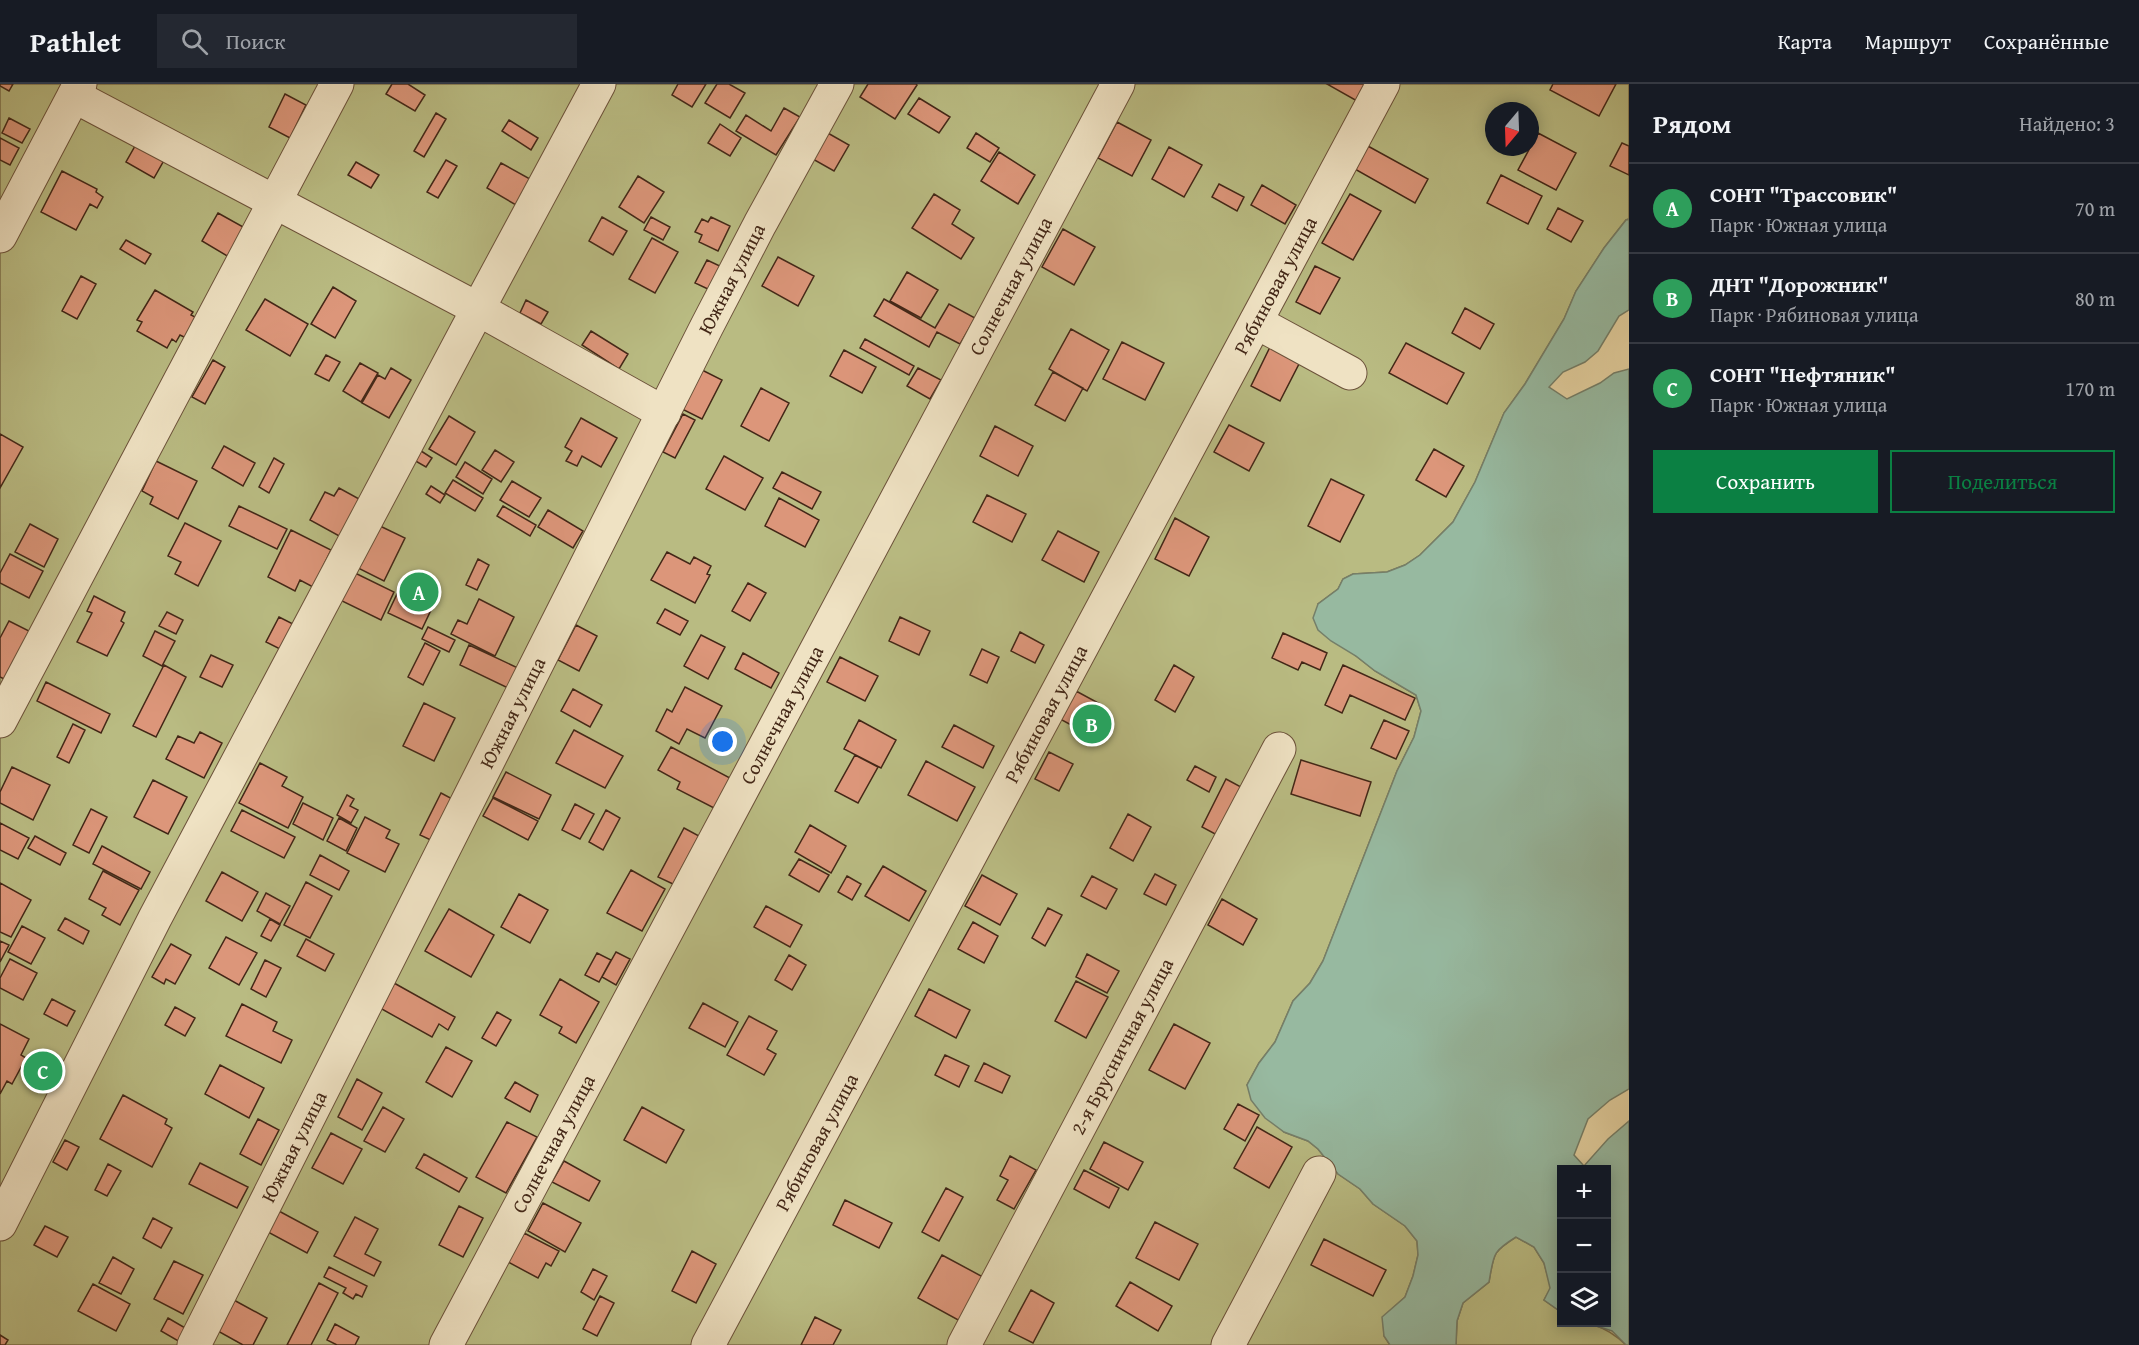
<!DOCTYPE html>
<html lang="ru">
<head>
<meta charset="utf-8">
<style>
  :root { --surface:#171b24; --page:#242831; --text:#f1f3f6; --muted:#9ea1a6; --line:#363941; --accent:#0b8043 }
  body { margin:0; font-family:"Gentium Book Plus",serif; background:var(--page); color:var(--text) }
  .controls { position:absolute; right:18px; bottom:18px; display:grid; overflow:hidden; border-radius:0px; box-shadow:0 3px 15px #0003 }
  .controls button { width:54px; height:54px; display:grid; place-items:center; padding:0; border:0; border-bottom:2px solid var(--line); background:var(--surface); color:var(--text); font:30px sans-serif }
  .compass { position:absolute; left:1485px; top:18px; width:54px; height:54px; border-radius:50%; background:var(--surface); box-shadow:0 3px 15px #0003; rotate:199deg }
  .you { position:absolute; left:723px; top:658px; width:21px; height:21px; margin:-15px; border:4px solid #fff; border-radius:50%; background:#1a73e8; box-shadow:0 0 0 9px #1a73e833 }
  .badge { display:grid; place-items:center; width:39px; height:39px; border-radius:50%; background:var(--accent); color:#fff; font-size:20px; font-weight:700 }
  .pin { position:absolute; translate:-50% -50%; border:3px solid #fff; box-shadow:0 2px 6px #0006 }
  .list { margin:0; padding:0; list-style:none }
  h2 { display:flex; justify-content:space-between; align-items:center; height:78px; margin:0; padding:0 24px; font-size:26px }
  h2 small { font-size:20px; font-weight:400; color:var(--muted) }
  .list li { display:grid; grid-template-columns:39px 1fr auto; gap:18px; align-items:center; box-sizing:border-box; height:90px; padding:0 24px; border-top:2px solid var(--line) }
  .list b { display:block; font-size:22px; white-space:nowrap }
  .list p { margin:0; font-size:20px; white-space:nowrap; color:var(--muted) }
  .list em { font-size:20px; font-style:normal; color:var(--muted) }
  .actions { display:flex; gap:12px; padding:18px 24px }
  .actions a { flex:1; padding:14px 0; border:2px solid var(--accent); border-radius:0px; text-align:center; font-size:21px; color:var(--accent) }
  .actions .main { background:var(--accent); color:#fff }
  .icon { flex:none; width:33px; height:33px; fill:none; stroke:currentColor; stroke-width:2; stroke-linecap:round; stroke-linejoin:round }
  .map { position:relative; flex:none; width:1629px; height:1261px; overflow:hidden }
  header { display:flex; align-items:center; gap:36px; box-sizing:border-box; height:84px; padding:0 30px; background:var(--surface); border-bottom:2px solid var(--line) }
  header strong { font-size:28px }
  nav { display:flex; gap:33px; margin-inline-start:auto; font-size:21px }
  .search { width:420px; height:54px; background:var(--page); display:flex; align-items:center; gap:15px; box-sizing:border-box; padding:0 21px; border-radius:0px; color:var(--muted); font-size:22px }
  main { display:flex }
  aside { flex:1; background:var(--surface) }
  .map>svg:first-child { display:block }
  .green { fill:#b9bb82; stroke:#7e714c; stroke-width:1.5; fill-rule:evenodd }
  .water { fill:#97b9a0; stroke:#757f69; stroke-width:1.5 }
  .building { fill:#dc967a; stroke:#432717; stroke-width:1.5 }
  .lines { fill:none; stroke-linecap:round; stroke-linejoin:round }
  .minor-casing { stroke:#6c523a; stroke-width:35 }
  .minor { stroke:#efe2c3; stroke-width:33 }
  .labels { text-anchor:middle; stroke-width:4.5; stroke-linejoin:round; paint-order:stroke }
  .street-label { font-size:20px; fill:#432717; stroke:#efe2c3 }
</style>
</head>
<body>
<header>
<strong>Pathlet</strong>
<div class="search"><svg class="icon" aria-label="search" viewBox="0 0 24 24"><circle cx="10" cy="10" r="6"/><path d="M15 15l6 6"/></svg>Поиск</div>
<nav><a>Карта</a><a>Маршрут</a><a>Сохранённые</a></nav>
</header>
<main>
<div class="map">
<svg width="1629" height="1261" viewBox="0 0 1629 1261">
  <rect width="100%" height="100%" fill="#e6d3a2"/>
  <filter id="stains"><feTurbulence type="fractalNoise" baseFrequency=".00333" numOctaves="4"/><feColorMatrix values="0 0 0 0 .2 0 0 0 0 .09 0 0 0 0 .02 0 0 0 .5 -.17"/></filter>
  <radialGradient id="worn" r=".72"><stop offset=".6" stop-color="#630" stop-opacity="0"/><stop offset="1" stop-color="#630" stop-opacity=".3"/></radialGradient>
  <path class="green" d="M0,0H1629V135L1626,136L1604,164L1576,207L1564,235L1525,300L1504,329L1475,398L1453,438L1420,471L1405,481L1387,488L1353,490L1343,495L1338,505L1318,520L1356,572L1375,587L1416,611L1421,627L1414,653L1397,687L1323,877L1310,899L1293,917L1275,958L1259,979L1247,1001L1284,1048L1308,1057L1318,1065L1338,1090L1360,1105L1373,1120L1405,1142L1417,1157L1418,1171L1413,1192L1405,1213L1383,1233L1384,1252L1390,1261H0ZM1494,27H1530V63H1494Z
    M1516,1153L1534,1163L1544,1179L1551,1204L1544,1216L1561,1228L1562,1238C1591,1239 1604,1240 1626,1261H1456L1457,1237L1463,1219L1489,1198C1494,1170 1492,1168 1516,1153Z"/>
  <path class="water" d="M1629,135V226L1619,232L1598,267L1585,278L1563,288L1549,303L1567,315L1600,299L1614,289L1629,285V1005L1610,1016L1588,1035L1574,1071L1584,1082L1608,1055L1629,1037V1261H1626L1612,1247L1587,1239L1606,1238V1086H1562L1561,1228L1544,1216L1550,1204L1544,1179L1534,1163L1516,1153C1492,1168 1494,1170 1489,1198L1463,1219L1457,1237L1456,1261H1390L1384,1252L1382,1233L1405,1213L1413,1192L1418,1171L1417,1157L1405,1142L1373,1120L1360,1105L1338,1090L1318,1065L1308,1057L1284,1048L1265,1034L1251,1016L1247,1001L1259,979L1275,958L1293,917L1310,899L1323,877L1397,687L1414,653L1421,627L1416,611L1375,587L1356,572L1331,557L1318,546L1313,534L1318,520L1338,505L1343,495L1353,490L1387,488L1405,481L1420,471L1453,438L1475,398L1504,329L1525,300L1564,235L1576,207L1604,164L1626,136Z"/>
  <path class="building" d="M0,0H13L9,7L0,2Z
    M392,0H408L425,11L415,27L386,10Z
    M678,0H706L692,23L672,11Z
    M717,0H729L745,9L730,34L705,19Z
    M868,0H916L917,1L895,35L860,13Z
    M1327,0H1366L1357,17Z
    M1553,0H1616L1599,32L1550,6Z
    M285,10L306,21L290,54L269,43Z
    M919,14L950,33L939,49L908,30Z
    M784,24L800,33L776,71L736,47L746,31L771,47Z
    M436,29L446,35L424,73L414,67Z
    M9,34L30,45L22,59L2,49Z
    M509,36L538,54L531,66L502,47Z
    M1117,38L1151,56L1132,92L1098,74Z
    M720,40L741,54L730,72L708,59Z
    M826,48L849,61L834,87L811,74Z
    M976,49L999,64L990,78L967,64Z
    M1538,49L1576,69L1556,106L1518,86Z
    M0,54L19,64L10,81L0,76Z
    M139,55L167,71L154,94L126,78Z
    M1622,59L1629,62V91L1610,82Z
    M1366,61L1428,95L1415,119L1353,84Z
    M1169,63L1202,81L1184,113L1152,95Z
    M999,68L1035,91L1018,120L981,97Z
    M446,76L457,82L438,114L427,108Z
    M356,78L379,91L371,104L348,91Z
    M501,79L530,95L516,121L487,104Z
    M62,87L97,105L96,108L103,113L97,124L90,120L76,146L41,128Z
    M1501,91L1542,112L1528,140L1487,119Z
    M638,92L664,108L644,139L619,123Z
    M1219,100L1244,113L1237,127L1212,113Z
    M1262,101L1296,121L1285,140L1251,121Z
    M934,110L960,126L952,140L974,154L961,175L912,144Z
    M1350,110L1381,127L1353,176L1322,159Z
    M1558,124L1583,137L1571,158L1547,145Z
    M218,129L245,144L229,173L202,157Z
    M602,133L627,147L613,171L589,157Z
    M651,133L670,143L663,156L644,146Z
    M711,133L730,142L718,167L699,158L702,151L695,148L702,135L708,138Z
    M1063,145L1095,163L1074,201L1042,183Z
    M652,154L678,168L655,209L629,195Z
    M126,156L151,170L145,180L120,165Z
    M778,173L814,192L798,222L762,202Z
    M707,176L722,183L710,206L695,199Z
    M1315,182L1340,194L1320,230L1296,218Z
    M907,188L938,206L921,234L890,217Z
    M81,192L96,200L77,235L62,227Z
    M333,203L356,217L335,254L311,240Z
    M155,206L193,228L191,231L197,234L186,254L180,251L176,258L172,255L167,264L137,247L142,238L137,236Z
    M265,215L308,240L290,272L246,246Z
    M884,215L935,244L949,220L975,234L960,260L937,248L929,263L874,232Z
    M526,216L548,228L541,240L520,229Z
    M1465,224L1494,240L1480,265L1452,249Z
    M1071,245L1109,266L1087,307L1049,285Z
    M591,247L628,270L619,285L582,261Z
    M865,255L914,282L909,291L860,264Z
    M1122,258L1164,279L1145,316L1103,295Z
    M1406,259L1464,289L1447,320L1389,289Z
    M1271,261L1301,276L1280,317L1251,302Z
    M844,266L876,283L862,309L830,292Z
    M326,271L340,278L329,297L315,290Z
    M213,276L225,283L205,320L192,313Z
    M360,279L378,289L361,318L343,307Z
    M391,284L411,296L389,334L362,319L378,291L385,295Z
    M918,284L941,296L930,315L907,302Z
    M700,285L722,296L702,335L680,324Z
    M1053,288L1083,304L1065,337L1035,321Z
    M761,304L789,319L769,357L741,342Z
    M683,330L695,336L675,374L663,368Z
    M449,332L475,348L456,381L429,365Z
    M581,334L617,354L601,383L582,372L577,382L566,377L572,367L565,363Z
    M1229,341L1264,359L1249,387L1214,368Z
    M995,342L1033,362L1018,392L980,372Z
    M0,350L23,363L0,404Z
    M224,362L255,379L243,402L212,384Z
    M418,365L432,374L426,383L412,375Z
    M1434,365L1464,382L1446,413L1416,396Z
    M495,366L514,378L501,398L482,386Z
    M724,372L763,394L745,426L706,405Z
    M274,374L284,380L269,409L259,403Z
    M156,377L197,397L178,435L150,420L153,413L142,407Z
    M465,378L492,395L483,410L456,393Z
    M782,388L821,408L812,425L773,404Z
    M1331,395L1364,411L1340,458L1308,442Z
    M453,396L483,414L475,427L445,409Z
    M512,397L541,414L529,433L500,416Z
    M431,402L445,411L440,419L426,410Z
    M339,404L361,416L341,453L310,436L325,408L334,412Z
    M987,411L1026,430L1012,458L973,438Z
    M779,414L819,436L805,463L765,442Z
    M239,422L287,445L277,465L229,442Z
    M503,422L536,441L530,452L497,432Z
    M548,426L583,447L573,464L538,443Z
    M1175,434L1209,453L1189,492L1155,475Z
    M185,439L221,457L198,502L175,490L181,478L168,472Z
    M30,440L58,455L44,483L15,468Z
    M378,441L405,454L384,497L358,484Z
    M291,446L331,466L313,503L300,496L295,507L268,493Z
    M1058,447L1099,468L1084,498L1042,476Z
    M667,468L690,480L694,473L711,482L707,490L710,491L695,519L651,496Z
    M10,470L43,487L29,514L0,499V489Z
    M478,475L489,481L477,506L466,501Z
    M353,488L394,508L381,536L340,516Z
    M748,499L766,509L750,537L732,527Z
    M397,510L431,526L422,545L388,529Z
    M94,512L125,528L121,537L124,539L107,572L77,558L92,529L87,527Z
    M479,515L514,533L495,572L451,550L458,536L467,540Z
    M665,525L688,537L680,551L657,539Z
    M167,528L183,536L176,550L159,542Z
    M279,533L295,541L282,566L266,558Z
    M900,533L930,547L919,571L889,557Z
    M9,537L33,549L8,597L0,593V554Z
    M576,541L597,552L579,587L558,576Z
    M428,543L455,556L449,568L422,555Z
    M155,547L175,557L162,582L143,572Z
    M1020,548L1044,561L1035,579L1011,567Z
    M1283,549L1327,569L1320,586L1302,578L1298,586L1272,574Z
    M701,551L725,563L708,595L684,582Z
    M425,559L440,567L423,601L408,593Z
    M469,561L518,584L508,604L460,581Z
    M982,565L999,573L987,599L970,591Z
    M743,569L779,589L771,604L735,585Z
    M211,571L233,581L222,603L200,593Z
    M840,573L878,592L865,617L827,598Z
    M164,581L186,593L156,653L133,642Z
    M1174,581L1194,593L1175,628L1155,616Z
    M1343,581L1415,614L1405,636L1350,611L1342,629L1325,621Z
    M46,598L110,630L101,649L37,617Z
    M685,603L722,622L705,654L687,645L679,660L656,647L667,625L672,628Z
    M573,605L602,621L590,643L561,627Z
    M1076,607L1102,621L1086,649L1060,635Z
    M424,619L455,634L434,677L403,662Z
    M859,636L896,656L881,684L844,665Z
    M1384,636L1409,647L1396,675L1371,664Z
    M73,640L85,646L69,679L57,673Z
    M954,641L994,662L983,684L942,663Z
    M574,646L623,672L605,704L556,679Z
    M200,648L222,659L204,694L166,675L178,652L194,659Z
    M671,663L730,694L714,724L677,705L680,698L658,686Z
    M1049,668L1073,680L1059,707L1035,695Z
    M855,671L878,683L858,719L835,707Z
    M1301,676L1371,698L1360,732L1291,710Z
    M926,677L975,703L957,737L908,711Z
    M260,679L287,693L282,702L303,713L288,744L239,719Z
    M1195,682L1216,693L1209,708L1187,696Z
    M12,683L50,701L33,736L0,719V708Z
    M506,688L551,711L539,735L493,713Z
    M1226,695L1241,703L1217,751L1202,743Z
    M153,696L187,713L168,750L134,733Z
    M441,709L458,718L437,759L420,751Z
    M347,711L354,715L350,722L358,726L351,739L337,731Z
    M493,714L538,737L528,756L483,732Z
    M303,719L333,734L323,756L293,740Z
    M575,720L594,730L580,755L562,746Z
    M91,725L107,733L89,769L73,761Z
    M242,726L295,753L284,774L231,747Z
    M606,726L620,734L603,766L589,758Z
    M1128,730L1151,743L1133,777L1110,764Z
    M365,733L390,746L386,754L399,760L385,788L347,769Z
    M339,734L357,744L346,767L327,757Z
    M0,739L29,754L18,775L0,766Z
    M810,741L846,762L831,789L795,768Z
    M684,744L699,752L673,800L658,793Z
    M35,752L66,769L60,781L28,764Z
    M102,762L150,788L141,805L93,780Z
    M320,771L349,787L339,806L310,791Z
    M799,775L829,791L819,808L789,791Z
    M883,782L926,807L909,837L865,812Z
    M631,786L665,805L642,847L607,829Z
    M103,787L139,806L120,841L102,831L106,824L89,815Z
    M222,788L258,808L242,837L206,817Z
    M1155,790L1176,801L1166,821L1144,810Z
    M982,791L1017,810L1000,841L965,822Z
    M847,792L861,800L852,816L838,808Z
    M1092,792L1117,805L1106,825L1081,812Z
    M306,798L332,812L310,854L284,841Z
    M0,799L31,816L11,853L0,848Z
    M266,809L290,822L280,840L257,827Z
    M519,810L548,826L530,859L501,843Z
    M1222,815L1257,835L1243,861L1208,841Z
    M766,822L802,841L790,863L754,843Z
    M1048,824L1062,831L1045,862L1032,854Z
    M449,825L494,851L471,893L425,867Z
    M65,834L89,847L83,860L58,846Z
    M270,835L280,841L271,857L261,852Z
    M973,838L998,852L984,879L958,865Z
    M22,842L45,854L31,880L8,868Z
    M226,853L257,869L239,901L209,884Z
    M306,855L334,870L325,887L297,872Z
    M0,857L9,861L0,878Z
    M171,860L191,871L175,900L166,895L164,900L152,893Z
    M616,868L630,875L616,901L602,893Z
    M597,869L611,876L599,898L585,891Z
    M1087,870L1119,887L1107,909L1076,893Z
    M789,871L806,881L792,906L775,896Z
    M10,875L37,889L23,916L0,904V894Z
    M265,876L281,884L266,913L251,905Z
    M560,895L599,918L576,959L559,949L562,943L540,931Z
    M1076,897L1108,913L1086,954L1055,937Z
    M394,899L455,933L448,946L439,940L432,953L380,924Z
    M929,905L970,926L956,954L915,932Z
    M52,915L75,927L67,942L44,930Z
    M703,919L738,938L725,963L689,944Z
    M242,920L277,938L273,947L292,956L281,979L226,952Z
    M175,923L195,934L185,952L165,941Z
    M497,928L511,936L496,962L482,954Z
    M749,932L777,947L767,965L776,970L764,991L727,971Z
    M0,940L29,955L21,971L26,974L12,1000L7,997L0,1010Z
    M1174,940L1210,959L1185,1005L1149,986Z
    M446,963L472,977L452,1013L426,998Z
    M945,971L969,982L959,1003L935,991Z
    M984,979L1010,992L1002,1009L975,997Z
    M220,981L264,1004L249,1034L205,1010Z
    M357,995L382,1009L362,1046L338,1033Z
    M515,998L538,1011L530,1028L505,1014Z
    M123,1011L167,1035L165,1040L172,1044L152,1083L100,1055Z
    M1238,1020L1259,1031L1245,1057L1224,1045Z
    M383,1023L404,1035L385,1068L364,1057Z
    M642,1023L684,1046L666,1079L624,1056Z
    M258,1035L279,1046L261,1081L240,1070Z
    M507,1038L537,1053L506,1109L476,1093Z
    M1257,1043L1292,1063L1269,1104L1234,1084Z
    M331,1049L362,1065L343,1100L312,1084Z
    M65,1056L79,1063L67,1086L53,1078Z
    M1104,1058L1143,1078L1128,1106L1090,1085Z
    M424,1070L467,1094L459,1108L416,1084Z
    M1010,1072L1036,1086L1014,1125L997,1116L1008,1096L1000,1092Z
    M564,1077L600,1097L589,1117L552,1098Z
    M200,1079L248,1103L237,1124L189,1100Z
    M108,1080L121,1087L107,1112L95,1106Z
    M1084,1086L1119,1104L1109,1124L1074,1105Z
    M946,1104L963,1113L939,1157L922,1148Z
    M845,1116L892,1139L879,1164L833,1141Z
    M543,1119L581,1139L565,1168L528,1147Z
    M459,1122L483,1134L463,1173L439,1161Z
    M277,1126L318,1148L307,1169L266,1147Z
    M355,1133L378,1145L365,1170L381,1178L374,1192L334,1172Z
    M153,1134L172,1144L161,1164L143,1154Z
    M1155,1138L1198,1160L1179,1196L1136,1174Z
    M45,1142L68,1153L57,1173L34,1161Z
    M524,1149L559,1167L551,1182L546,1179L538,1194L508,1178Z
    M1324,1155L1386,1186L1373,1212L1311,1181Z
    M692,1167L716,1180L696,1219L672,1207Z
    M942,1171L983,1193L960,1237L918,1214Z
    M113,1173L134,1185L121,1210L99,1199Z
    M174,1177L203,1191L183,1230L154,1215Z
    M329,1183L367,1202L362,1213L356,1210L353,1215L343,1209L346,1204L324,1193Z
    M593,1185L607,1192L594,1216L581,1208Z
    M1130,1198L1172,1222L1158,1247L1116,1222Z
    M319,1199L338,1209L311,1261H287Z
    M93,1200L130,1220L116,1247L78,1227Z
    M1031,1206L1054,1219L1033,1259L1009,1247Z
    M600,1212L614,1219L597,1252L583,1245Z
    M232,1215L267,1234L253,1261H243L216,1246Z
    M815,1233L841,1246L833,1261H801Z
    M168,1234L187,1245L180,1258L161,1247Z
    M335,1240L359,1253L355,1261H337L327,1256Z
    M0,1251L8,1256L5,1261H0Z"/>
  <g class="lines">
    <defs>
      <g id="minor">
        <path d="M74,12L478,225L664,329"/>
        <path d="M0,152L80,0"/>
        <path d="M1256,238L1350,289"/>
        <path d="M0,637L337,0"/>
        <path d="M0,1140L155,834L478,225L599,0"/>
        <path id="s1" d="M194,1261L707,242L760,140L837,0"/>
        <path id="s2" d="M446,1261L1118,0"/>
        <path id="s3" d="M708,1261L1383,0"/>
        <path id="s4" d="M964,1261L1279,665"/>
        <path d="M1228,1261L1319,1089"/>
      </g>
    </defs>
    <use href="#minor" class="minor-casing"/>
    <use href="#minor" class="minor"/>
  </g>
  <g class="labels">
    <g class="street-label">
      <text dy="7" stroke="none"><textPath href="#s1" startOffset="1194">Южная улица</textPath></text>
      <text dy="7" stroke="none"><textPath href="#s2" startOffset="1200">Солнечная улица</textPath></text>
      <text dy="7" stroke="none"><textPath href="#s3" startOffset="1202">Рябиновая улица</textPath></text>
      <text dy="7" stroke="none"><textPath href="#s1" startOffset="708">Южная улица</textPath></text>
      <text dy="7" stroke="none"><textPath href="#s2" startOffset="714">Солнечная улица</textPath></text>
      <text dy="7" stroke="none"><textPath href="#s3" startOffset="716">Рябиновая улица</textPath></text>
      <text dy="7" stroke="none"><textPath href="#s4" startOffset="338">2-я Брусничная улица</textPath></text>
      <text dy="7" stroke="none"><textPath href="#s2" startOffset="228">Солнечная улица</textPath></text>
      <text dy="7" stroke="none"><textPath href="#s3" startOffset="230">Рябиновая улица</textPath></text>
      <text dy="7" stroke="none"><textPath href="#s1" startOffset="222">Южная улица</textPath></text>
    </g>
  </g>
  <rect width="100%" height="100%" filter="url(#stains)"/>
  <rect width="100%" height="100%" fill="url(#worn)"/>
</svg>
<div class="controls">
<button>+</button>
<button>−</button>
<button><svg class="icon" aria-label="layers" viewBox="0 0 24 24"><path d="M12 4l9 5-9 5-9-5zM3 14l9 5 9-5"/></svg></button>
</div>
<svg class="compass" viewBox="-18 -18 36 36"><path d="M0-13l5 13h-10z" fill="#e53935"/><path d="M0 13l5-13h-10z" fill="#9ea1a6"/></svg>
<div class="you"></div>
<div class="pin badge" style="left:419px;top:508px;background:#2e9e5b">A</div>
<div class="pin badge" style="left:1092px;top:640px;background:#2e9e5b">B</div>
<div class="pin badge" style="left:43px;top:987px;background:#2e9e5b">C</div>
</div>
<aside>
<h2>Рядом<small>Найдено: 3</small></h2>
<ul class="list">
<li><span class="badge" style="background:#2e9e5b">A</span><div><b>СОНТ &quot;Трассовик&quot;</b><p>Парк · Южная улица</p></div><em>70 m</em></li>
<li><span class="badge" style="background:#2e9e5b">B</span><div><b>ДНТ &quot;Дорожник&quot;</b><p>Парк · Рябиновая улица</p></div><em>80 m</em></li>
<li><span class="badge" style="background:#2e9e5b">C</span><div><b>СОНТ &quot;Нефтяник&quot;</b><p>Парк · Южная улица</p></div><em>170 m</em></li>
</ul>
<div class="actions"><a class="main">Сохранить</a><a>Поделиться</a></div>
</aside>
</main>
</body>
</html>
